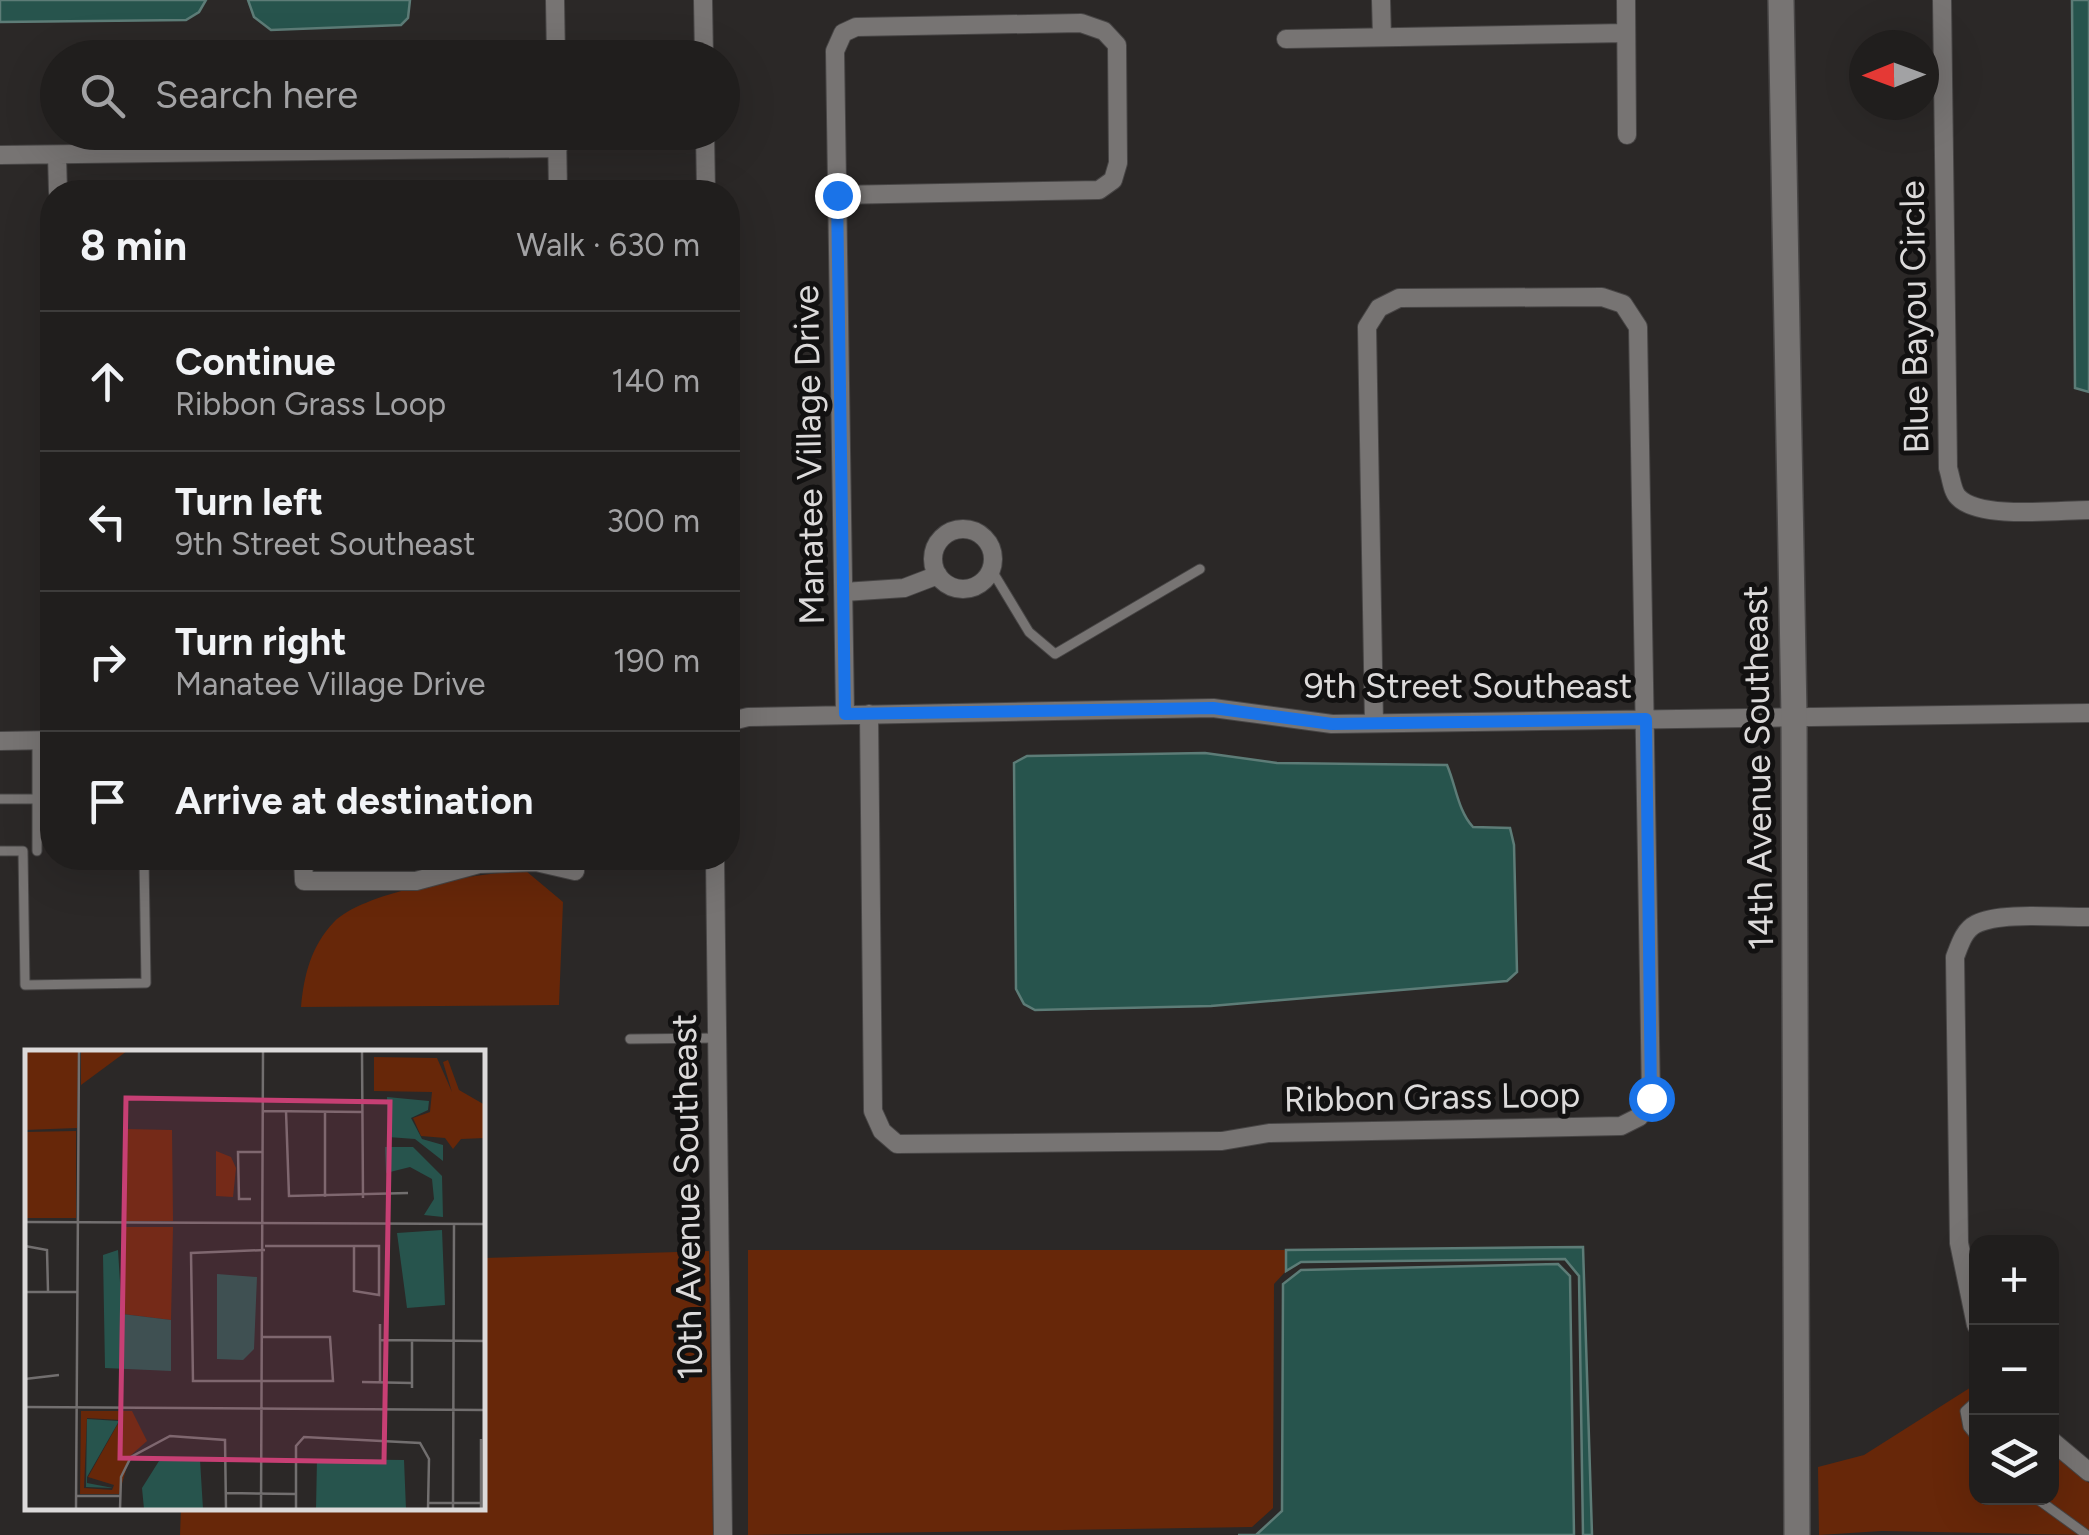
<!DOCTYPE html>
<html lang="en">
<head>
<meta charset="utf-8">
<style>
  :root { --surface:#201e1d; --page:#282726; --text:#f1f3f6; --muted:#a2a2a4; --line:#3d3c3b }
  body { margin:0; font-family:Figtree,sans-serif; background:var(--page); color:var(--text) }
  .controls { position:absolute; right:30px; bottom:30px; display:grid; overflow:hidden; border-radius:20px; box-shadow:0 10px 40px #0002 }
  .controls button { width:90px; height:90px; display:grid; place-items:center; padding:0; border:0; border-bottom:2px solid var(--line); background:var(--surface); color:var(--text); font:50px sans-serif }
  .compass { position:absolute; left:1849px; top:30px; width:90px; height:90px; border-radius:50%; background:var(--surface); box-shadow:0 10px 40px #0002; rotate:269deg }
  .stop { position:absolute; width:30px; height:30px; margin:-22px; border:8px solid #1a73e8; border-radius:50%; background:#fff }
  .stop.end { background:#1a73e8; border-color:#fff; box-shadow:0 2px 10px #0008 }
  .list { margin:0; padding:0; list-style:none }
  h2 { display:flex; justify-content:space-between; align-items:center; height:130px; margin:0; padding:0 40px; font-size:42px }
  h2 small { font-size:32px; font-weight:400; color:var(--muted) }
  .list li { display:grid; grid-template-columns:65px 1fr auto; gap:30px; align-items:center; box-sizing:border-box; height:140px; padding:0 40px; border-top:2px solid var(--line) }
  .list b { display:block; font-size:38px; white-space:nowrap }
  .list p { margin:0; font-size:32px; white-space:nowrap; color:var(--muted) }
  .list em { font-size:32px; font-style:normal; color:var(--muted) }
  .icon { flex:none; width:55px; height:55px; fill:none; stroke:currentColor; stroke-width:2; stroke-linecap:round; stroke-linejoin:round }
  .map { position:relative; flex:none; width:2089px; height:1535px; overflow:hidden }
  .search { position:absolute; background:var(--surface); box-shadow:0 10px 40px #0002; left:40px; top:40px; width:700px; height:110px; display:flex; align-items:center; gap:25px; box-sizing:border-box; padding:0 35px; border-radius:55px; color:var(--muted); font-size:38px }
  .panel { position:absolute; background:var(--surface); box-shadow:0 10px 40px #0002; left:40px; top:180px; width:700px; height:690px; border-radius:40px }
  .map>svg:first-child { display:block }
  .green { fill:#672709 }
  .water { fill:#27544d; stroke:#5d7c77; stroke-width:2.5 }
  .lines { fill:none; stroke-linecap:round; stroke-linejoin:round }
  .lane-casing { stroke:#474545; stroke-width:11 }
  .street-casing { stroke:#474545; stroke-width:20 }
  .secondary-casing { stroke:#474545; stroke-width:28 }
  .lane { stroke:#777473; stroke-width:9 }
  .street { stroke:#777473; stroke-width:18 }
  .secondary { stroke:#777473; stroke-width:25 }
  .route { stroke:#1a73e8; stroke-width:12 }
  .labels { text-anchor:middle; stroke-width:10; stroke-linejoin:round; paint-order:stroke }
  .street-label { font-size:35px; fill:#dcdada; stroke:#121111 }
  .inset-road { fill:none; stroke:#726f6f; stroke-width:2.5 }
  .view { fill:#c73f74; fill-opacity:0.15; stroke:#c73f74; stroke-width:5 }
  .inset-edge { fill:none; stroke:#dcdada; stroke-width:5 }
</style>
</head>
<body>
<div class="map">
<svg width="2089" height="1535" viewBox="0 0 2089 1535">
  <rect width="100%" height="100%" fill="#2b2827"/>
  <path class="green" d="M526,871L563,902L559,1005L301,1007C304,975 311,946 334,922C366,890 480,873 526,871Z
    M748,1250H1286V1271L1274,1284L1273,1508L1252,1527L748,1535Z
    M709,1251L713,1535H180L181,1508H482L483,1258Z
    M1976,1384V1498H2052V1453L2089,1483V1535L1882,1531L1819,1535L1818,1467L1864,1455Z"/>
  <path class="water" d="M0,0H206L199,12L186,20L0,22Z
    M248,0H410L408,18L401,25L271,30L254,17Z
    M2072,0H2089V392L2075,388Z
    M1205,753L1277,763L1447,765C1456,786 1458,811 1473,827L1510,828L1514,845L1517,972L1507,981L1211,1006L1035,1010L1024,1004L1016,989L1014,763L1027,756Z
    M1583,1247L1592,1535H1583L1579,1276L1565,1259L1301,1262L1286,1271V1250Z
    M1558,1264L1570,1276L1574,1535H1238H1256L1282,1511L1283,1284L1301,1270Z"/>
  <g class="lines">
    <defs>
      <path id="lane" d="M991,569L1029,632L1055,654L1200,569
        M37,741V851
        M0,799H52
        M0,851H23L25,985L146,983L144,858
        M630,1039L717,1038
        M1976,1401L1965,1411L1968,1427L1976,1437
        M2036,1498L2087,1535"/>
      <path id="street" d="M555,0L556,58
        M703,0L704,58
        M1381,0L1382,37
        M1626,0L1627,135
        M1942,0L1948,468C1951,477 1952,491 1958,497C1979,520 2059,510 2089,510
        M1286,39L1626,33
        M557,132L558,192
        M705,132L706,192
        M0,155L558,148
        M57,155L58,192
        M837,195L1099,190L1113,180L1118,163L1117,45L1104,31L1081,23L856,27L843,33L835,51C838,272 842,493 845,714
        M933 559a30 30 0 1 1 60 0a30 30 0 1 1-60 0Z
        M844,592L904,588L938,575
        M869,714L873,1111L882,1131L897,1144L1222,1141L1269,1133L1621,1126L1639,1117L1651,1097L1638,327L1623,304L1602,297L1399,298L1379,308L1367,327L1374,723
        M728,722L748,717L1213,708L1332,724L2089,713
        M0,741L52,740
        M303,858L304,881H416L479,864L536,862L575,871V858
        M715,858L723,1535
        M1976,1325L1959,1243L1955,957C1960,944 1964,930 1976,924C2001,911 2061,918 2089,917
        M2052,1441L2089,1472"/>
      <path id="secondary" d="M1781,0L1794,716L1797,1535"/>
    </defs>
    <use href="#lane" class="lane-casing"/>
    <use href="#street" class="street-casing"/>
    <use href="#secondary" class="secondary-casing"/>
    <use href="#lane" class="lane"/>
    <use href="#street" class="street"/>
    <use href="#secondary" class="secondary"/>
  </g>
  <g class="lines">
    <path class="route" d="M837,195L845,714L1213,708L1332,724L1646,719L1651,1098"/>
  </g>
  <g class="labels">
    <g class="street-label">
      <text transform="translate(1914 317) rotate(-91)" y="12">Blue Bayou Circle</text>
      <text transform="translate(809 455) rotate(-91)" y="12">Manatee Village Drive</text>
      <text x="1468" y="698">9th Street Southeast</text>
      <text transform="translate(1758 768) rotate(-91)" y="12">14th Avenue Southeast</text>
      <text transform="translate(1432 1097) rotate(-1)" y="12">Ribbon Grass Loop</text>
      <text transform="translate(687 1197) rotate(-91)" y="12">10th Avenue Southeast</text>
    </g>
  </g>
  <g transform="translate(25 1050)">
    <rect width="460" height="460" fill="#2b2827"/>
    <path d="M0,1H53L52,78L0,80ZM56,1H102L56,35ZM349,7L412,8L427,42L418,12L423,10L434,40L460,55V88L436,89L428,99L420,88L396,86L388,68L405,62L407,42L349,41ZM100,79L147,80L148,171H99ZM51,81V168H0V82ZM191,101L206,107L211,118L208,147L191,146ZM99,177H148L146,270L98,264ZM56,361H107L122,391L105,406L94,444H55ZM62,368L95,370L63,427L89,435L87,440L59,438Z" fill="#672709" fill-rule="evenodd"/>
    <path d="M362,47L404,51L403,60L386,68L397,89L418,95V111L390,89L363,87ZM360,97H388L417,126L418,167L399,165L409,149L407,129L385,117L361,123ZM417,180L420,255L382,258L372,183ZM93,200L97,264L146,270V321L80,318L78,205ZM192,224L232,227L229,299L218,310L192,309ZM62,369L94,371L62,427V433L88,438L61,437ZM292,409L379,410L381,459H291ZM175,410L178,459H119L117,438L134,411Z" fill="#27544d"/>
    <path class="inset-road" d="M337,1L338,148M238,61L338,62M261,61L264,146L383,143M300,147V62M226,149H214L213,102H238M0,172L460,174M0,196L22,200L23,241M240,196H354V245L329,241V196M0,242H52M355,274V333M237,287H305L308,331H168L166,203L240,200M355,290L460,291M387,290V338M0,329L34,325M337,332L387,333M0,357L460,360M201,443L271,444M51,446H95M403,453H456M51,459L54,1M95,459L96,427L106,407L145,386L200,390L201,459M236,459L238,1M271,459V396L279,387L395,393L404,409L403,459M428,459L429,174M456,459V389"/>
    <path class="view" d="M101,48L365,52L359,412L95,408Z"/>
    <rect width="460" height="460" class="inset-edge"/>
  </g>
</svg>
<div class="controls">
<button>+</button>
<button>−</button>
<button><svg class="icon" aria-label="layers" viewBox="0 0 24 24"><path d="M12 4l9 5-9 5-9-5zM3 14l9 5 9-5"/></svg></button>
</div>
<svg class="compass" viewBox="-18 -18 36 36"><path d="M0-13l5 13h-10z" fill="#e53935"/><path d="M0 13l5-13h-10z" fill="#a2a2a4"/></svg>
<div class="stop" style="left:1651px;top:1098px"></div>
<div class="stop end" style="left:837px;top:195px"></div>
<div class="search"><svg class="icon" aria-label="search" viewBox="0 0 24 24"><circle cx="10" cy="10" r="6"/><path d="M15 15l6 6"/></svg>Search here</div>
<section class="panel">
<h2>8 min<small>Walk · 630 m</small></h2>
<ul class="list">
<li><svg class="icon" aria-label="ahead" viewBox="0 0 24 24"><path d="M12 20V5M6 11l6-6 6 6"/></svg><div><b>Continue</b><p>Ribbon Grass Loop</p></div><em>140 m</em></li>
<li><svg class="icon" aria-label="left" viewBox="0 0 24 24"><path d="M17 20v-9H6M10 6l-5 5 5 5"/></svg><div><b>Turn left</b><p>9th Street Southeast</p></div><em>300 m</em></li>
<li><svg class="icon" aria-label="right" viewBox="0 0 24 24"><path d="M7 20v-9h11M14 6l5 5-5 5"/></svg><div><b>Turn right</b><p>Manatee Village Drive</p></div><em>190 m</em></li>
<li><svg class="icon" aria-label="arrive" viewBox="0 0 24 24"><path d="M6 21V4h12l-3 4 3 4H6"/></svg><div><b>Arrive at destination</b></div></li>
</ul>
</section>
</div>
</body>
</html>
